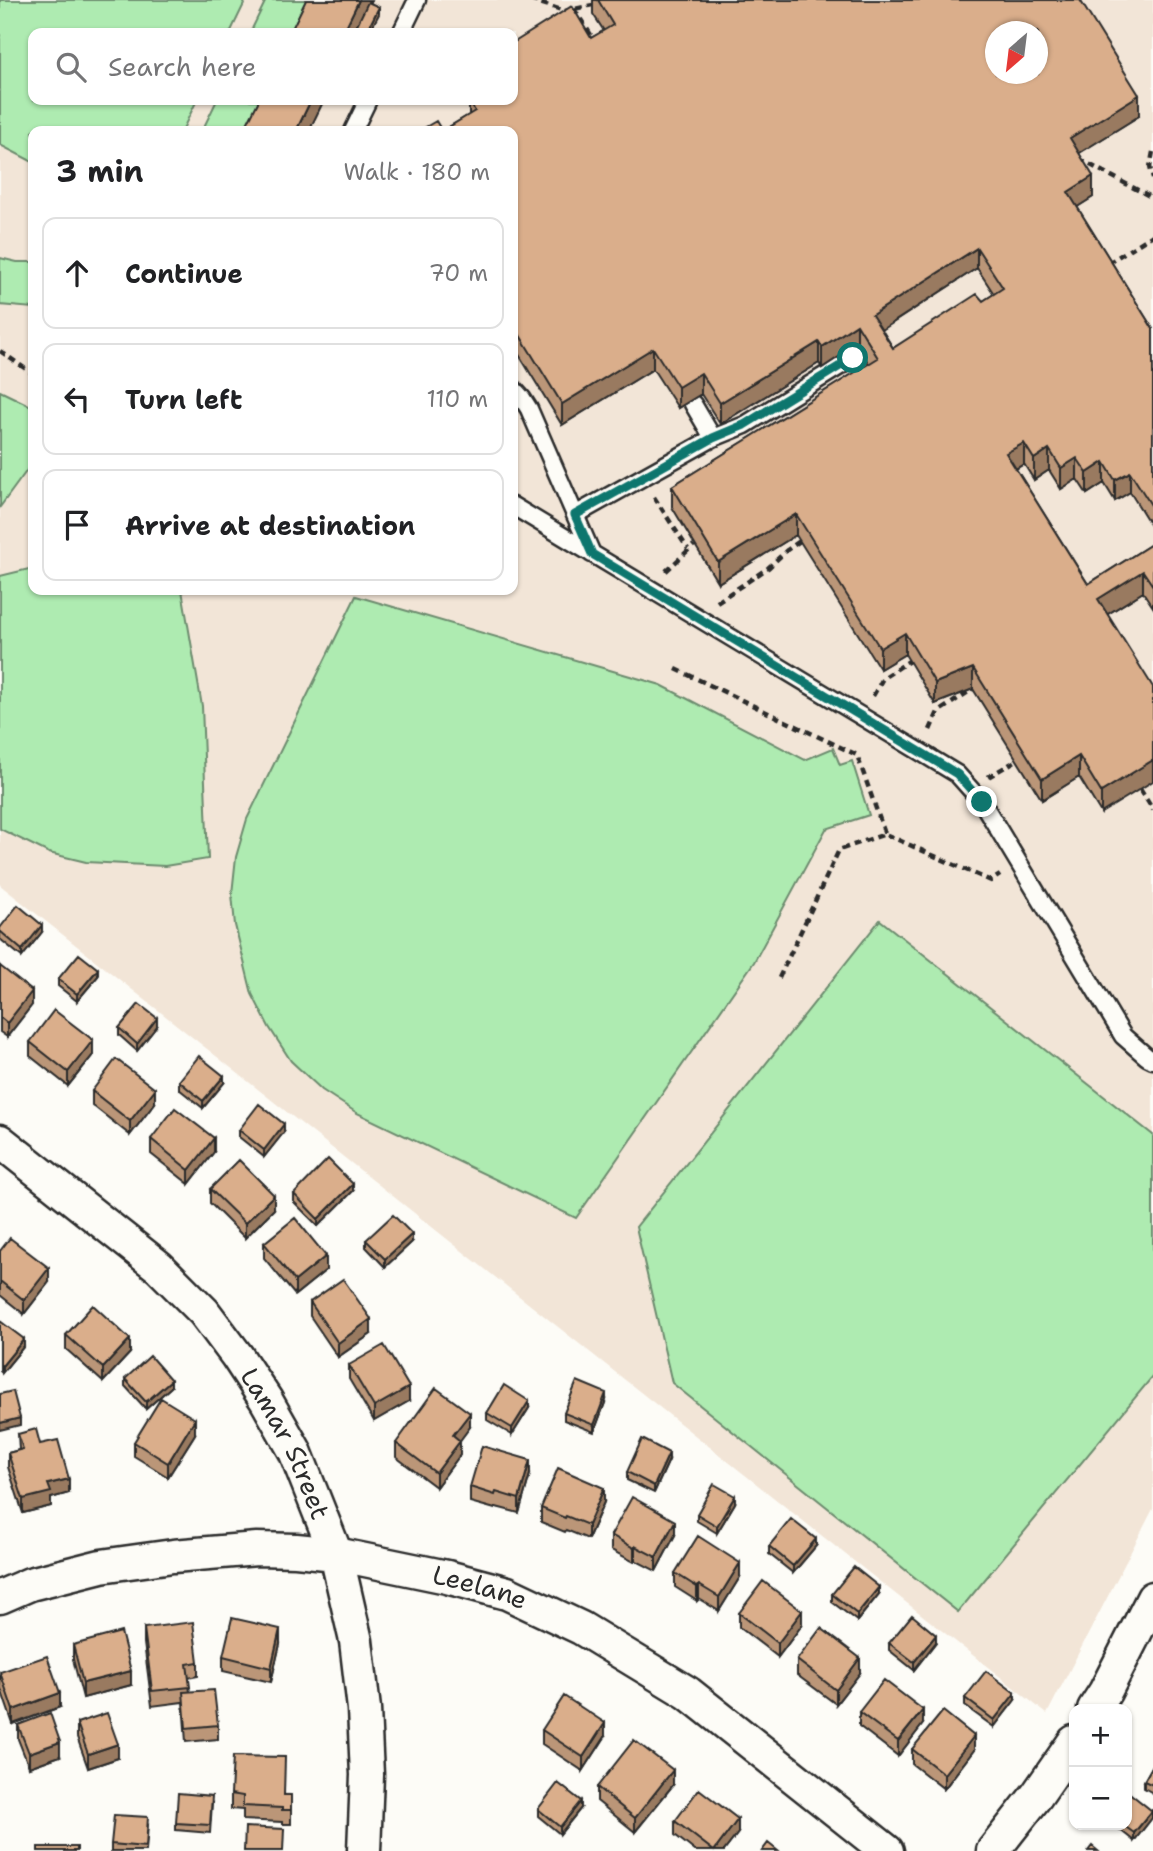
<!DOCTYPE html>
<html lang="en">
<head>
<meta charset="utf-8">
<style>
  :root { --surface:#fff; --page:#f2f2f2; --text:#202124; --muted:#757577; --line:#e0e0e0 }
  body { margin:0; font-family:"Shantell Sans",sans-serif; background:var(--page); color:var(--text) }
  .controls { position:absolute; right:21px; bottom:21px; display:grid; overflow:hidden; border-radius:14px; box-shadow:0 2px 5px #0004 }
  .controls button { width:63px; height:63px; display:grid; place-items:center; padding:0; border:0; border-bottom:2px solid var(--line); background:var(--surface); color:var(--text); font:35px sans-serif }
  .compass { position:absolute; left:985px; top:21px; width:63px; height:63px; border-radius:50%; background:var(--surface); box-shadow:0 2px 5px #0004; rotate:208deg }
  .stop { position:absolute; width:21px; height:21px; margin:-16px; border:5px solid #0f766e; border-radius:50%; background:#fff }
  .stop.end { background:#0f766e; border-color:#fff; box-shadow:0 2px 7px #0008 }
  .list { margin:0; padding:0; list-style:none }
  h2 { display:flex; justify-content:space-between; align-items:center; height:91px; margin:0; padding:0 28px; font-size:30px }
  h2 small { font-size:23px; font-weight:400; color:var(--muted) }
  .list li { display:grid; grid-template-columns:46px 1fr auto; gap:21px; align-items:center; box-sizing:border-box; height:112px; margin:0 14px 14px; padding:0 14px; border:2px solid var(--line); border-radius:14px }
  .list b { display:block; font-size:26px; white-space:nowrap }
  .list em { font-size:23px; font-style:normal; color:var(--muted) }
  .icon { flex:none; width:38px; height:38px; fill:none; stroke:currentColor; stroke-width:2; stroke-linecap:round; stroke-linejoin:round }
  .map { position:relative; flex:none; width:1153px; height:1851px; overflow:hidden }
  .search { position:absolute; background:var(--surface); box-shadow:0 2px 5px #0004; left:28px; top:28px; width:490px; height:77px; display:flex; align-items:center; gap:18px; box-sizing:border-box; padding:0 24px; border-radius:14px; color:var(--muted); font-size:26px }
  .panel { position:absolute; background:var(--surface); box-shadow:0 2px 5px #0004; left:28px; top:126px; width:490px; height:469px; border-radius:14px }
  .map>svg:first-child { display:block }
  .built { fill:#f2e5d7; fill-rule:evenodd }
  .grass { fill:#aeebb1; stroke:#6c8b6e; stroke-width:2 }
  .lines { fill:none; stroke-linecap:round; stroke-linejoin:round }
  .lane-casing { stroke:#2b2b2b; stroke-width:21 }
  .street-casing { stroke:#2b2b2b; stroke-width:37 }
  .path { stroke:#2b2b2b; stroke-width:4.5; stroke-dasharray:7 5; stroke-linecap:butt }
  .lane { stroke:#fdfcf7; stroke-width:16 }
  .street { stroke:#fdfcf7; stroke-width:32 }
  .wall { fill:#bb9678; stroke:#2b2b2b; stroke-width:2; fill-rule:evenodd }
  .shaded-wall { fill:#997a61; stroke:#2b2b2b; stroke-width:2 }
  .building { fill:#daae8b; stroke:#2b2b2b; stroke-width:2; fill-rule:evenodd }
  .route { stroke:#0f766e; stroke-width:9 }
  .labels { text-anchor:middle; stroke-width:7; stroke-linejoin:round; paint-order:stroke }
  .street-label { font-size:26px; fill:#2b2b2b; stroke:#fdfcf7 }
</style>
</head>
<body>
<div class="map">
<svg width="1153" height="1851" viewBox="0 0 1153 1851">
  <rect width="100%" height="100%" fill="#fdfcf7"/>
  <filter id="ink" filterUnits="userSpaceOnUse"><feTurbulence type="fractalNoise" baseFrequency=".0143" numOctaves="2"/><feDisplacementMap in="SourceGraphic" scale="14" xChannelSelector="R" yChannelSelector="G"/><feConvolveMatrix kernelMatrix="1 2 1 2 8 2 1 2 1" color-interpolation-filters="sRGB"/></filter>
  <g filter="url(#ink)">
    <path class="built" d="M0,0H1153V1509L1047,1714L0,885ZM996,32H1038V74H996ZM33,33H513V100H33ZM33,131H513V590H33Z"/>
    <path class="grass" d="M0,0H246L230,33H33V100H197L182,131H33V162L0,145Z
      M266,0H315L299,33H250Z
      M217,100H267L251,131H202Z
      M0,258L17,262H33V308L0,305Z
      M0,391L33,407V457L30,466L0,507Z
      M33,568V590H182L202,706L208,859L165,866L86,862L49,853L0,829V576Z
      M356,596L661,685L805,760L833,748L840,765L852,761L869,815L826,829L754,962L576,1218L357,1113L322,1090L291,1061L269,1027L252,994L235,925L232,894L236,857L247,819Z
      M880,920L1153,1135V1376L958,1612L672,1383L636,1227Z"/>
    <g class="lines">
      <defs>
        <path id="lane" d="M401,33L417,0
          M353,131L368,100
          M513,388L522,398L529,409L592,554
          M693,404L713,438
          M513,506L957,774L982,802L1123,1036L1147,1057L1153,1060
          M575,515L713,438L745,425L853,358"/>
        <g id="street">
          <path id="s1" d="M0,1141L159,1267L204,1312L237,1356L266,1400L295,1451L336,1554L356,1641L364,1709L367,1775L364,1851"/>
          <path id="s2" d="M0,1597L30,1584L101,1566L173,1556L257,1549L296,1550L336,1554L447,1577L507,1593L581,1628L688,1693L887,1851"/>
          <path d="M1094,1709L1105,1692L1153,1598"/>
          <path d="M993,1851L1037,1795L1074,1742"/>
        </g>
      </defs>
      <use href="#lane" class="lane-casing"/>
      <use href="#street" class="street-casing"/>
      <path class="path" d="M530,0L565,11L602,3L607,0
        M574,9L595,41
        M1153,152L1150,167L1153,179
        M1079,159L1153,198
        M1108,263L1153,235
        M0,351L33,374
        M654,497L688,549
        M666,571L694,545
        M717,602L768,568L787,550L800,541
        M676,669L857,755L885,834
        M873,696L883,678L909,661
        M930,730L938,712L973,689
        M988,777L1017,760
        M1140,789L1153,810
        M779,978L839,850L885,834L991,881L1000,875"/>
      <use href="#lane" class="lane"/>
      <use href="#street" class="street"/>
    </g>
    <path class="wall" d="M593,0H1080L1139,116L1079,153L1093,197L1077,207L1153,329V529L1130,492L1115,501L1104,483L1087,494L1077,479L1061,489L1049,470L1034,480L1024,464L1016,469L1088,584L1153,543V607L1143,592L1108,614L1101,813L1079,777L1042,800L973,689L935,704L905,654L880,669L796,535L718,583L672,507V486L869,364L857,345L822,368L819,363L720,424L701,394L678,408L653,369L562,425L513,345V131H442L469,115V101L513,100V43L591,38L604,31L593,14ZM977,268L994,294L983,301L893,348L882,330Z
      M0,928L42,932L22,957L0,939Z
      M0,966L32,1005L7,1037L0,1032Z
      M98,976L77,1001L58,986V979Z
      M157,1026L137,1051L119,1035V1028Z
      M30,1042L93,1055L68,1086L30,1056Z
      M179,1081L224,1083L203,1108L179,1089Z
      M92,1091L155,1103L130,1135L92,1105Z
      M239,1130L284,1132L264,1157L239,1137Z
      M151,1139L214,1152L189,1184L151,1154Z
      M210,1189L274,1209L245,1238L210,1203Z
      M353,1191L318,1226L294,1202V1194Z
      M366,1240L412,1242L385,1267L366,1247Z
      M264,1243L326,1270L295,1295L264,1258Z
      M0,1251L49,1282L24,1314L0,1295Z
      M310,1302L371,1334L338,1357L310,1316Z
      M0,1321L24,1346L2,1373L0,1371Z
      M66,1335L130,1353L103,1382L66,1349Z
      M349,1365L409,1401L374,1421L349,1379Z
      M125,1379L171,1387L146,1409L125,1386Z
      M606,1400L594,1432L564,1420V1413Z
      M529,1408L512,1435L487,1420V1413Z
      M470,1427L460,1440V1455L436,1487L396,1457V1443Z
      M18,1434L40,1444L69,1493L51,1498V1506L23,1513L8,1467V1453L19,1450Z
      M195,1434L168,1477L134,1456V1442Z
      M669,1460L654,1493L627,1480V1472Z
      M530,1474L519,1513L496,1507L495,1509L470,1502V1487Z
      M604,1502L588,1539L566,1530L565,1532L541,1522V1508Z
      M735,1503L717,1533L697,1521V1514Z
      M611,1535H675L656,1571L635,1560L634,1562L611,1550Z
      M769,1546H816L793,1573L769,1554Z
      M675,1573L740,1577L719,1611L699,1599L697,1601L675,1587Z
      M832,1594H879L857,1621L832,1602Z
      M739,1613L802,1625L778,1657L739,1627Z
      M144,1628L198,1662V1676L188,1678L190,1692L218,1725V1739L186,1742L183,1702L152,1706L144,1643Z
      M936,1642L914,1670L889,1650V1643Z
      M280,1644L271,1682L223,1671V1656Z
      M73,1645L131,1685L83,1698L73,1659Z
      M797,1660L860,1673L836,1704L797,1675Z
      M0,1672L60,1707L13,1724L0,1686Z
      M965,1698L1015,1700L994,1727L965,1706Z
      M859,1712L923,1724L898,1756L859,1726Z
      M77,1723L118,1758L88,1768L77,1737Z
      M18,1725L60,1756L29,1767L18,1739Z
      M542,1730L605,1737L583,1771L542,1744Z
      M912,1749L974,1750L944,1789L912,1764Z
      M1153,1765V1793L1144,1788V1781Z
      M673,1785L635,1832L597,1801V1787Z
      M231,1794L291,1795V1824H282V1822L243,1820V1810L231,1809Z
      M212,1803L210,1833L176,1830V1823Z
      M581,1808L560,1834L538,1816V1809Z
      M1152,1818L1134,1841L1114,1825H1127Z
      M675,1821L738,1833L724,1851H695L675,1835Z
      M148,1825L146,1851H111V1844Z"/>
    <path class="shaded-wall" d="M359,0H372L356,33H343Z
      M379,7V14L369,33H366Z
      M1139,95V116L1070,159V138Z
      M311,100H324L309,131H296Z
      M1093,176V197L1068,213V192Z
      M977,248V268L872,336V315Z
      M857,324V345L822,368V347Z
      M819,342V363L720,424V403Z
      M653,348V369L562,425V404Z
      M701,373V394L678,408V387Z
      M1024,443V464L1006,474V453Z
      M1049,449V470L1034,480V459Z
      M1077,458V479L1061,489V468Z
      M1104,462V483L1087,494V473Z
      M1130,472V492L1115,501V480Z
      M796,514V535L718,583V562Z
      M1143,571V592L1098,620V599Z
      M905,633V654L880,669V648Z
      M973,668V689L935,704V683Z
      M1079,756V777L1042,800V779Z
      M1153,760V781L1101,813V792Z
      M42,925V932L22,957V950Z
      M98,969V976L77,1001V994Z
      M32,991V1005L7,1037V1023Z
      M157,1018V1026L137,1051V1044Z
      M93,1040V1055L68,1086V1072Z
      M224,1076V1083L203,1108V1101Z
      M155,1089V1103L130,1135V1121Z
      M284,1124V1132L264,1157V1150Z
      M214,1138V1152L189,1184V1170Z
      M353,1184V1191L318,1226V1219Z
      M274,1195V1209L245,1238V1223Z
      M412,1234V1242L385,1267V1259Z
      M326,1256V1270L295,1295V1281Z
      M49,1268V1282L24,1314V1300Z
      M371,1319V1334L338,1357V1343Z
      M24,1339V1346L2,1373V1366Z
      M130,1339V1353L103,1382V1368Z
      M171,1380V1387L146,1409V1402Z
      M409,1387V1401L374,1421V1407Z
      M606,1393V1400L594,1432V1425Z
      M529,1401V1408L512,1435V1428Z
      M470,1413V1427L453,1450V1435Z
      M20,1418V1425L0,1430V1423Z
      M195,1419V1434L168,1477V1463Z
      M460,1441V1455L436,1487V1473Z
      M669,1453V1460L654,1493V1486Z
      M530,1460V1474L519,1513V1499Z
      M69,1479V1493L51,1498V1506L23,1513V1499L48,1484Z
      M604,1488V1502L588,1539V1525Z
      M735,1496V1503L717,1533V1526Z
      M675,1521V1535L656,1571V1557Z
      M816,1539V1546L793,1573V1566Z
      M635,1546V1560L634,1562V1548Z
      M740,1563V1577L719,1611V1597Z
      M699,1585V1599L697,1601V1587Z
      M879,1587V1594L857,1621V1614Z
      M802,1611V1625L778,1657V1643Z
      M280,1629V1644L271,1682V1668Z
      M936,1635V1642L914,1670V1662Z
      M860,1658V1673L836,1704V1690Z
      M131,1671V1685L83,1698V1683Z
      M60,1693V1707L13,1724V1710Z
      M1015,1693V1700L994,1727V1720Z
      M923,1710V1724L898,1756V1741Z
      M605,1723V1737L583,1771V1757Z
      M974,1736V1750L944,1789V1774Z
      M60,1742V1756L29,1767V1753Z
      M118,1744V1758L88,1768V1754Z
      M673,1770V1785L635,1832V1818Z
      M581,1801V1808L560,1834V1827Z
      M1152,1811V1818L1134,1841V1833Z
      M738,1819V1833L724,1851H714Z"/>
    <path class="building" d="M306,0H359L343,33H290Z
      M598,0H1080L1139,95L1070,138L1093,176L1068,192L1153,329V508L1130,472L1115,480L1104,462L1087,473L1077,458L1061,468L1049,449L1034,459L1024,443L1006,453L1088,584L1153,543V586L1143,571L1098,599L1153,687V760L1101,792L1079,756L1042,779L973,668L935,683L905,633L880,648L796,514L718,562L672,486L878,358L857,324L822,347L819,342L720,403L701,373L678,387L653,348L562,404L513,324V131H419L436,121L442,131L475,111L469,101L470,100H513V73L515,72L513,68V43L572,6L591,38L613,25ZM996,32H1038V74H996ZM977,248L1003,288L983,301L977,294L893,348L872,315Z
      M368,2L379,7L366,33H353Z
      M259,100H311L296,131H265L262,130L261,131H248L244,130Z
      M18,905L42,925L22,950L0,931V928Z
      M79,954L98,969L77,994L58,979Z
      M0,966L32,991L7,1023L0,1017Z
      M139,1004L157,1018L137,1044L119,1028Z
      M54,1010L93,1040L68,1072L30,1042Z
      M199,1056L224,1076L203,1101L179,1081Z
      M116,1059L155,1089L130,1121L92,1091Z
      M259,1104L284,1124L264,1150L239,1130Z
      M175,1108L214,1138L189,1170L151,1139Z
      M328,1159L353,1184L318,1219L294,1194Z
      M239,1160L274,1195L245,1223L210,1189Z
      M393,1215L412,1234L385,1259L366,1240Z
      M295,1218L326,1256L295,1281L264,1243Z
      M10,1238L49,1268L24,1300L0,1281V1251Z
      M343,1279L371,1319L338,1343L310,1302Z
      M93,1305L130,1339L103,1368L66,1335Z
      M0,1321L24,1339L2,1366L0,1364Z
      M384,1345L409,1387L374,1407L349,1365Z
      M150,1356L171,1380L146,1402L125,1379Z
      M577,1381L606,1393L594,1425L564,1413Z
      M504,1385L529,1401L512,1428L487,1413Z
      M436,1388L470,1413L453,1435L460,1441L436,1473L396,1443Z
      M13,1391L20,1418L0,1423V1394Z
      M161,1398L195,1419L168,1463L134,1442Z
      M36,1429L40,1444L58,1440L69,1479L48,1484L51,1492L23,1499L8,1453L23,1449L18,1434Z
      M642,1439L669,1453L654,1486L627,1472Z
      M482,1446L530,1460L519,1499L496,1492L495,1495L470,1487Z
      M558,1468L604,1488L588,1525L566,1516L565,1518L541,1508Z
      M714,1484L735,1496L717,1526L697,1514Z
      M632,1497L675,1521L656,1557L635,1546L634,1548L611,1535Z
      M791,1519L816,1539L793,1566L769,1546Z
      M698,1536L740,1563L719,1597L699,1585L697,1587L675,1573Z
      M854,1567L879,1587L857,1614L832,1594Z
      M763,1581L802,1611L778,1643L739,1613Z
      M912,1615L936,1635L914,1662L889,1643Z
      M232,1618L280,1629L271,1668L223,1656Z
      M193,1622L198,1662L187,1664L190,1687L152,1691L144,1628Z
      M821,1628L860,1658L836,1690L797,1660Z
      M121,1632L131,1671L83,1683L73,1645Z
      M47,1656L60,1693L13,1710L0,1672Z
      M986,1671L1015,1693L994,1720L965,1698Z
      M884,1680L923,1710L898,1741L859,1712Z
      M214,1690L218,1725L186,1728L183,1692Z
      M564,1696L605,1723L583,1757L542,1730Z
      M943,1711L974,1736L944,1774L912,1749Z
      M50,1713L60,1742L29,1753L18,1725Z
      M107,1713L118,1744L88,1754L77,1723Z
      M634,1740L673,1770L635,1818L597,1787Z
      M233,1756L285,1757L284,1795H291V1810H282V1808L243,1806V1796L231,1794Z
      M1153,1765V1785L1144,1781Z
      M558,1783L581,1801L560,1827L538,1809Z
      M699,1789L738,1819L714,1851L675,1821Z
      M1127,1791L1152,1811L1134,1833L1123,1825H1127Z
      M178,1793L212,1796L210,1825L176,1823Z
      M114,1815L148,1817L146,1847L111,1844Z
      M245,1827L284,1829L283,1851H244Z
      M768,1843L778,1851H762Z
      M1092,1846L1098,1851H1088Z
      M38,1847H77V1851H38Z"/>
  </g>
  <g class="lines" filter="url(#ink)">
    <path class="route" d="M853,358L744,425L713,438L575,515L592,554L957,774L982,802"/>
  </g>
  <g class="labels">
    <g class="street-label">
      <text dy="9" stroke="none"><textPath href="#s1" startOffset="422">Lamar Street</textPath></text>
      <text dy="9" stroke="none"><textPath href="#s2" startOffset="490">Leelane</textPath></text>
    </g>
  </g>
</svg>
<div class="controls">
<button>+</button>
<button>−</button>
</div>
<svg class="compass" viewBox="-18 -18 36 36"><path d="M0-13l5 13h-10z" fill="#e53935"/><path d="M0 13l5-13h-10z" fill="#757577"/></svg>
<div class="stop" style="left:853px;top:358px"></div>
<div class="stop end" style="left:982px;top:802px"></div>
<div class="search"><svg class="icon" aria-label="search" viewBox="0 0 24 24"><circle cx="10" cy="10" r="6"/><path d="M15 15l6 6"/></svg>Search here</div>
<section class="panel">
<h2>3 min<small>Walk · 180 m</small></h2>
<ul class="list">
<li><svg class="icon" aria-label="ahead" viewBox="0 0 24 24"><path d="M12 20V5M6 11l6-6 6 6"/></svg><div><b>Continue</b></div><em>70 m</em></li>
<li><svg class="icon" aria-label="left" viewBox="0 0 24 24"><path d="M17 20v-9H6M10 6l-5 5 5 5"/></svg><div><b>Turn left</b></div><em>110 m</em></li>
<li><svg class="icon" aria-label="arrive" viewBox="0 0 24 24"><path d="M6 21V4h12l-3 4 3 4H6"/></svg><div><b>Arrive at destination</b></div></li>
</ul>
</section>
</div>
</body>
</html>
